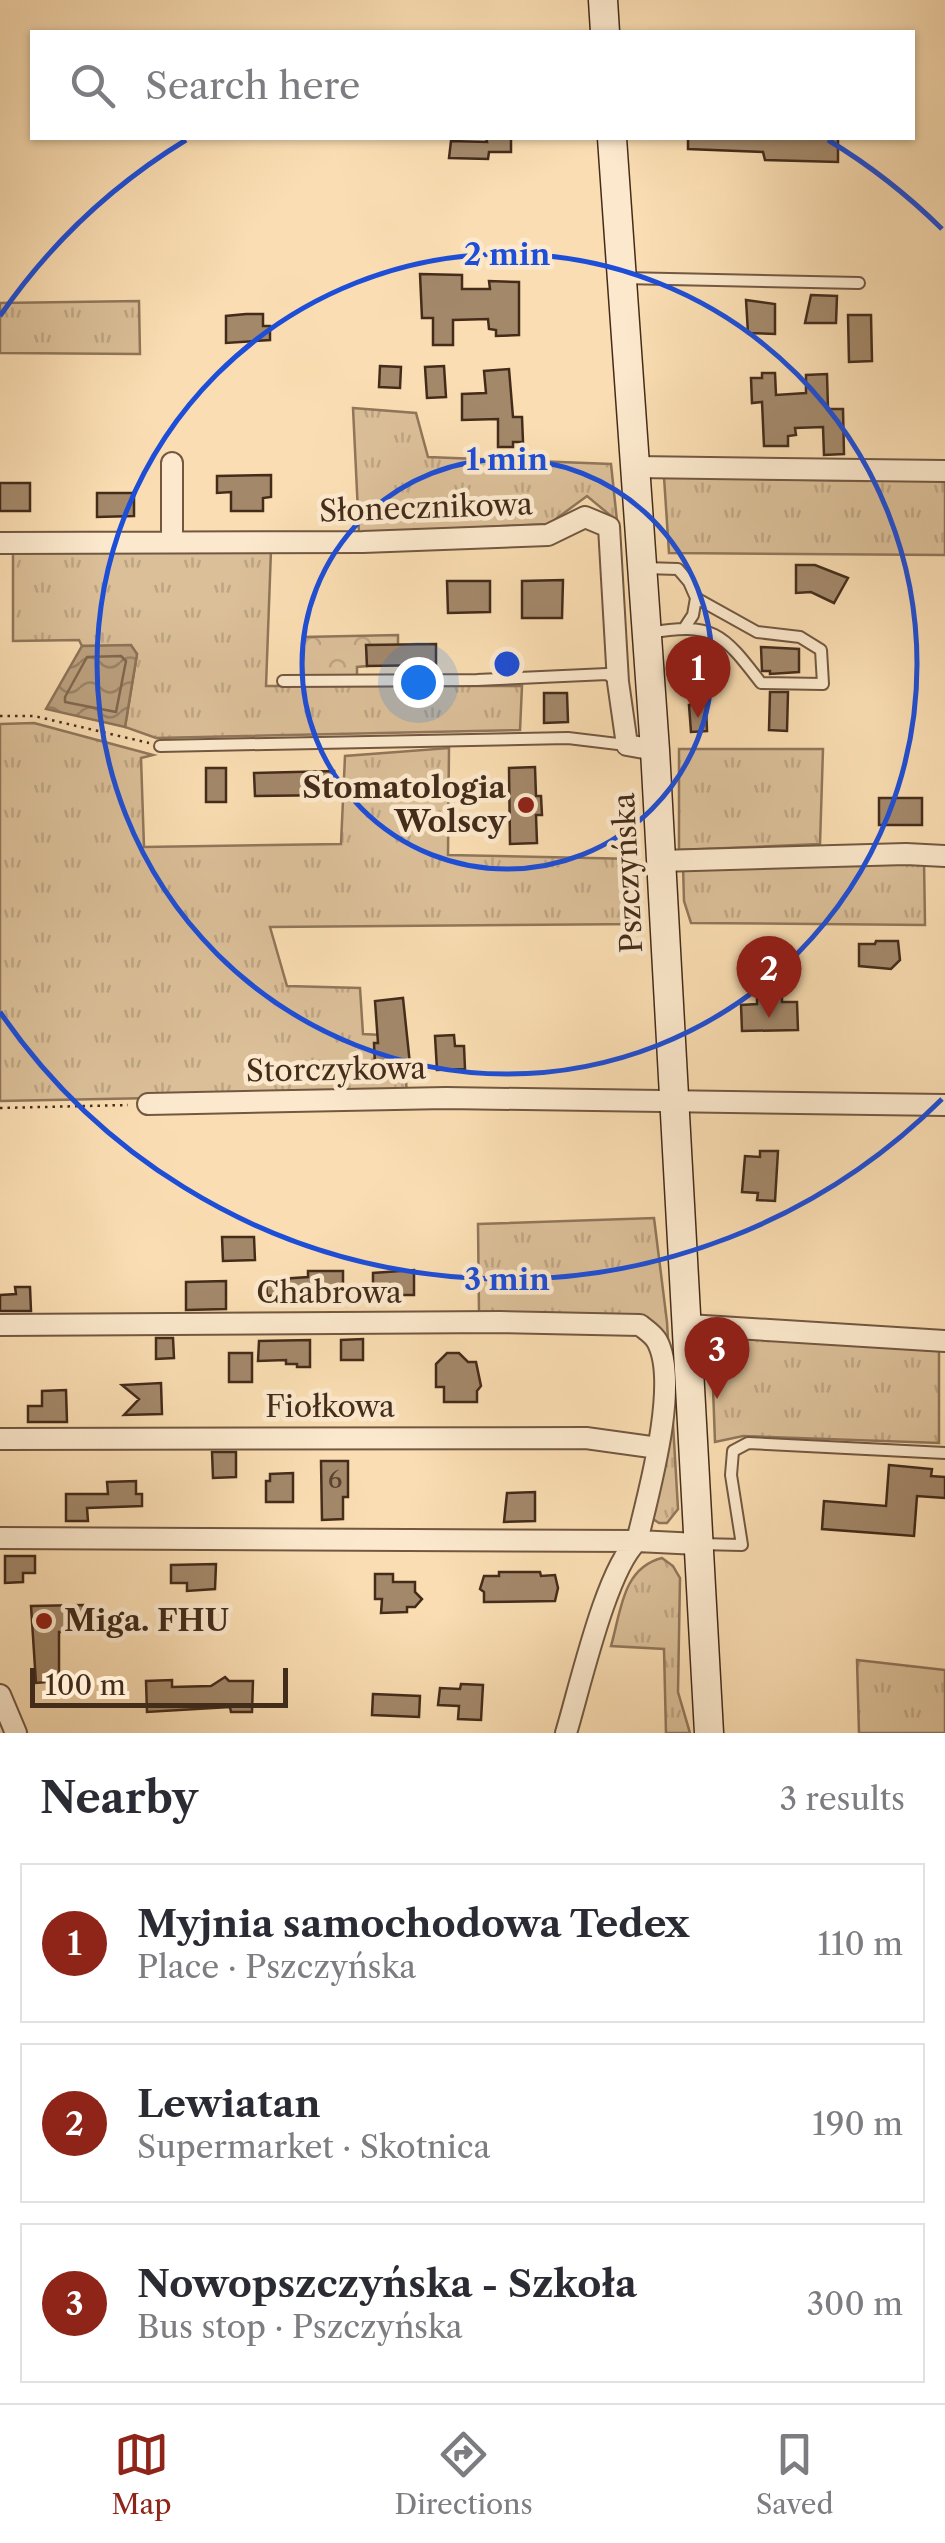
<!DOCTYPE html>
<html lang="en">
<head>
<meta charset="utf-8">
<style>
  :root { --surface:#fff; --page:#f2f2f3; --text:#2b2b33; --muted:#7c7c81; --line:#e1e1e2; --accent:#8f2418 }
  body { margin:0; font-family:"Libre Caslon Text",serif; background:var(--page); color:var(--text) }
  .scale { position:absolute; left:30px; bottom:25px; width:258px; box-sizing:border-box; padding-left:10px; border:5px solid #442c1b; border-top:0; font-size:28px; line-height:35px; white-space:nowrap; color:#442c1b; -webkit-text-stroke:8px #fce9cd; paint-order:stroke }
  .you { position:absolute; left:418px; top:682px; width:35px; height:35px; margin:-25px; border:8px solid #fff; border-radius:50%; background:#1a73e8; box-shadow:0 0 0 15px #1a73e833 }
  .badge { display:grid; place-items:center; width:65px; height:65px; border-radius:50%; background:var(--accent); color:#fff; font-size:32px; font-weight:700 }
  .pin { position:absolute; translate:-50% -82px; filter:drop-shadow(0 2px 5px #0008) }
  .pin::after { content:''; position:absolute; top:52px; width:35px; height:30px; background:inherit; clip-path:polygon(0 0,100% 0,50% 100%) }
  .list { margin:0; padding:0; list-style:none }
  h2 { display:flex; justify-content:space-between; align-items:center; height:130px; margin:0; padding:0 40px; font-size:42px }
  h2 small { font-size:32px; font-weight:400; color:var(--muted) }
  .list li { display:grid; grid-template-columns:65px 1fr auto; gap:30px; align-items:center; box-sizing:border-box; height:160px; margin:0 20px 20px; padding:0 20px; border:2px solid var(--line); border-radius:0px }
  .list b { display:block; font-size:38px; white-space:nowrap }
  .list p { margin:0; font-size:32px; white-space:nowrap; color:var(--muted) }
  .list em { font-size:32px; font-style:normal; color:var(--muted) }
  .icon { flex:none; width:55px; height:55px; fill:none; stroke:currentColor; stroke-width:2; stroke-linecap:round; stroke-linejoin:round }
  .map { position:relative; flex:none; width:945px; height:1733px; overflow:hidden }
  .search { position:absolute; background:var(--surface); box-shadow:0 2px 8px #0004; left:30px; right:30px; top:30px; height:110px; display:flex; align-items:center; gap:25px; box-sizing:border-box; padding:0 35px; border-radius:0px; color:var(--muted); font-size:38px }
  .sheet { height:670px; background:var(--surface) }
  nav { display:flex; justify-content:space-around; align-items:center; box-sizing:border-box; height:140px; border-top:2px solid var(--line); background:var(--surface); font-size:28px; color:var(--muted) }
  nav a { display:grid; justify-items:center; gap:5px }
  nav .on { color:var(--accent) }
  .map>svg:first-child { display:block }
  .grass { fill:url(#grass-tufts); stroke:#90765a; stroke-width:2.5 }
  .forest { fill:url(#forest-crowns); stroke:#90765a; stroke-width:2.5 }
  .water { fill:url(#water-waves); stroke:#8c7257; stroke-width:2.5 }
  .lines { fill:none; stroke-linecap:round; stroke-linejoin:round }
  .shore { stroke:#80664d; stroke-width:2.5 }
  .building { fill:#a3886a; stroke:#442c1b; stroke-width:2.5 }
  .service-casing { stroke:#725841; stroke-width:14 }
  .minor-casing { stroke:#725841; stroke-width:24 }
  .secondary-casing { stroke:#442c1b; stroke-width:31 }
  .path { stroke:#442c1b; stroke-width:2.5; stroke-dasharray:2.5 5; stroke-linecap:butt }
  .service { stroke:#fce9cd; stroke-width:10 }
  .minor { stroke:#fce9cd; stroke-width:20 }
  .secondary { stroke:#fce9cd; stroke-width:28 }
  .ring { fill:none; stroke:#1d4ed8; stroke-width:5 }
  .poi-dot { fill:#8f2418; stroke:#fce9cd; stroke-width:4 }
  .labels { text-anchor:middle; stroke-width:9; stroke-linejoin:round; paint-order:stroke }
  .number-label { font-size:25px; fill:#5c432f }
  .street-label { font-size:30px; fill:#442c1b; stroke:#fce9cd }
  .poi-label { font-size:30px; font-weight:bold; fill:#442c1b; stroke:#fce9cd; text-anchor:end }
  .centre { fill:#1d4ed8; stroke:#fce9cd; stroke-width:5 }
  .ring-label { font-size:30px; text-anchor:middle; font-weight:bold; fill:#1d4ed8; stroke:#fce9cd; stroke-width:9; stroke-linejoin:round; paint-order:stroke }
</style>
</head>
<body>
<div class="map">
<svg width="945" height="1733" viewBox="0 0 945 1733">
  <defs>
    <pattern id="grass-tufts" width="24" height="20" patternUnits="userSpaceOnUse" patternTransform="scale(2.5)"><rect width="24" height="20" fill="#dbbf98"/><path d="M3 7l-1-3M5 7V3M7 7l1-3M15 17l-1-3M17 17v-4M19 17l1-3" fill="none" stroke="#bda482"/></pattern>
    <pattern id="forest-crowns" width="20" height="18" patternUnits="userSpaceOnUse" patternTransform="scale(2.5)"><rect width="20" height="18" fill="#dbbf98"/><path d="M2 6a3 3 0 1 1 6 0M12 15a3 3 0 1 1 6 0" fill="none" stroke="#bda482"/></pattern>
    <pattern id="water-waves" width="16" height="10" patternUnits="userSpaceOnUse" patternTransform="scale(2.5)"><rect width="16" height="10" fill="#bca17f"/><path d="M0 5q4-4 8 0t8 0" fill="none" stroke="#9a8367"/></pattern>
  </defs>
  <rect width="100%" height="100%" fill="#faddb2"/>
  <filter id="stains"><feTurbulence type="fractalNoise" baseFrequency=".002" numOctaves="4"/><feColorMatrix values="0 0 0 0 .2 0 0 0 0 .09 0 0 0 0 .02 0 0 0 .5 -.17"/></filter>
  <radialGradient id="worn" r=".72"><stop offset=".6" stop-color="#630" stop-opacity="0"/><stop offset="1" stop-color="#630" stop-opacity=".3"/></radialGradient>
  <path class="grass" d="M139,301L140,354L0,353V303Z
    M353,408L416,413L428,457L611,464L617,521L587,496L549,524L359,533Z
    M877,470L945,475V555L669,553L664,477L867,481Z
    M271,550L266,686H522L520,730L156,738L125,727L137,654L131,646H82L79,640L13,641V553Z
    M34,723L153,755L141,758L144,847L341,844L345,756L449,748L448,855L637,859L643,924L270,927L287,986L360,988L363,1034L402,1036L407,1093L0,1101V724Z
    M679,749H823L820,844L679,850Z
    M924,860L925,925L691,923L684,901L683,865Z
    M654,1218L667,1322L678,1509L667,1523H659L653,1519L651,1512L664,1338L652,1322L479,1312L478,1224Z
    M711,1333L939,1351V1443L743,1436L715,1442Z
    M662,1558L673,1566L680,1578L678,1692L690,1733H666L664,1649L611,1646C621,1612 622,1568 662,1558Z
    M857,1660L945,1670V1733H859Z"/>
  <path class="forest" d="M398,635V645L367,646V666L357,667V676L303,677V637Z"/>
  <path class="water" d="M131,645L137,654L125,727L46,709L82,646Z"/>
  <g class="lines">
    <path class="shore" d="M121,656L126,661L116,712L65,702V697L87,657Z"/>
  </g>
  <path class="building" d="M486,138H511V152H489L488,159L449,158L451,141L487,142Z
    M688,138H838V162L765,160L763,152L688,149Z
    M420,274L462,275V289H490L489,281L519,282V335L496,336V330L489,329L488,319L453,320V345H433V318H422Z
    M811,295L837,296L836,323H805Z
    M746,300L775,304V334L748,333Z
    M246,314H263V326H270V340L226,343V316Z
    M848,315H871L872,361L849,362Z
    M380,366L401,367L400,388L379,387Z
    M444,366L446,397L427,398L425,367Z
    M509,369L513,417H522L523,442H513V447H498V419L462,420V394L486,393L484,371Z
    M762,373H775L776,395L806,393V375L827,374L828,409H843L844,454L824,455L823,427L795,428L796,435L788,436V446H764L762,402L752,403L751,378H762Z
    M271,475V497L263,498V511H231V492L217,493V476Z
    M0,483H30V511H0Z
    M97,493H134V516L97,517Z
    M796,565H815L848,578L834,603L811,592L796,593Z
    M563,580L562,618H522V581Z
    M447,581H490V612L448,613Z
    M436,644V665L367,666L366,645Z
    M761,647L799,649V672L770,674V671H762Z
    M770,692H788L787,731L769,730Z
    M544,693H567L568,722L544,723Z
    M706,704L707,731L691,732L689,705Z
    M535,767L536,796H541L542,815H536L537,843L510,844L509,768Z
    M206,768H226V802H206Z
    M334,771V795L255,796L254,773Z
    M879,798H922V825H879Z
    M876,941H898L900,960L891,969L859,966V944H875Z
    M757,996H782V1002H797L798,1030L742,1031L741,1005L757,1004Z
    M403,998L410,1064L375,1066L374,1043H378L375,1001Z
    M454,1035L455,1046H464L465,1069L437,1070L435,1036Z
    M760,1151H778L775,1201L757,1200L758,1193L742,1192L745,1156L760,1157Z
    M222,1237H254L255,1260L223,1261Z
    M414,1270V1295H373V1273Z
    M308,1271H343V1293L267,1296L266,1280L308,1277Z
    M226,1281V1309L186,1310V1282Z
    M15,1287H30L31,1311H0V1295L16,1294Z
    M156,1338H173L174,1358L156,1359Z
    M363,1339V1360H341V1340Z
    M310,1340V1367H297V1364H286V1360L258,1361L259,1341Z
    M229,1353H252V1382H229Z
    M447,1353H459L468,1362H476L481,1386L477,1391V1402H444V1387H436V1364Z
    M161,1383L162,1414L124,1415L139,1399L122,1385Z
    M66,1390L67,1422H28V1406H42V1391Z
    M212,1452H236V1477L213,1478Z
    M321,1461H348V1497H343V1519L322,1520Z
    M889,1465L932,1469L931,1476L945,1477V1498L917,1496L914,1536L822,1529L824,1501L886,1506Z
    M293,1473V1502H266V1481H270V1474Z
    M136,1481V1494H142V1506L87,1508L88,1521H66V1494H108L107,1482Z
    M535,1492V1521L504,1522L507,1493Z
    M5,1556H35V1573H23V1582L5,1583Z
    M216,1564L215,1589L187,1591V1583H171V1565Z
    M499,1572H540L541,1576L555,1575L558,1588L555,1601L484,1602V1592L480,1589L484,1576H499Z
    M375,1574H393V1582H415V1592L422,1599L415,1607H407V1612L381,1613L382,1599H375Z
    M83,1605V1631L59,1632V1681L36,1683L31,1606Z
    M225,1677L229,1681H253L252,1712H231L230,1707L147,1712L146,1681L172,1680V1687L211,1686Z
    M461,1684L483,1685L481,1720L458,1719L459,1706L438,1705L440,1688L460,1689Z
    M373,1694L420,1696L419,1717L372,1715Z"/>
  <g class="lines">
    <defs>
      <path id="service" d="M622,278L859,283
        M644,568L678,569L689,582L696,598L757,632L800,637L821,650L823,684L761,683C722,632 713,622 648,633
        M685,627L693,615L696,598
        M283,681L477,680L607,674L618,682
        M160,746L568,738L626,745
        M699,1544L742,1545L731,1475L733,1451L748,1443L945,1453"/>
      <path id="minor" d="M636,467L945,471
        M172,541V463
        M0,543L363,542L548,535L585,517L609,527L618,682L627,745L655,750
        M660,861L906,854L945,856
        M148,1104L446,1098L945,1105
        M0,1325L500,1322L640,1325C646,1330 653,1334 657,1341C680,1383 648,1495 637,1541L0,1538
        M688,1325L945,1341
        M0,1439L586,1438L658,1448
        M0,1695L16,1733
        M566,1733C580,1687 606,1570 637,1541L698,1544"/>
      <path id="secondary" d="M603,0L605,32
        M612,138L655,750L709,1733"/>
    </defs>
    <use href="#service" class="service-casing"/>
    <use href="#minor" class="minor-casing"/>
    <use href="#secondary" class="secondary-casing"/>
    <path class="path" d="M0,716H34L149,743
      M0,1108L128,1105"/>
    <use href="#service" class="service"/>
    <use href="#minor" class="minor"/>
    <use href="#secondary" class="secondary"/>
  </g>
  <g class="ring">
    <circle cx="507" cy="664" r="205"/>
    <circle cx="507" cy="664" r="410"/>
    <path d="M942 1099A615 615 0 0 1 0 1012M0 316A615 615 0 0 1 186 140M828 140A615 615 0 0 1 942 229"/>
  </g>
  <g class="poi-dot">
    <circle cx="526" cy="805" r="10"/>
    <circle cx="44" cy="1621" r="10"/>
  </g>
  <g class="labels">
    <g class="number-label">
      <text x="335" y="1488">6</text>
    </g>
    <g class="street-label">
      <text transform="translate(426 508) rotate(-2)" y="10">Słonecznikowa</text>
      <text transform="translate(628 873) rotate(-93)" y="10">Pszczyńska</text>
      <text transform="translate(336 1070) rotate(-1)" y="10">Storczykowa</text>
      <text x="329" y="1303">Chabrowa</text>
      <text x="330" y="1417">Fiołkowa</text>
    </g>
    <g class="poi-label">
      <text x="506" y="798">Stomatologia<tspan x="506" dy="34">Wolscy</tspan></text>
      <text x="64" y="1631" text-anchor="start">Miga. FHU</text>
    </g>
  </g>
  <circle cx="507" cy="664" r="15" class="centre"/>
  <g class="ring-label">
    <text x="507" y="265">2 min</text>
    <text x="507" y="470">1 min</text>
    <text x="507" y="1290">3 min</text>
  </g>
  <rect width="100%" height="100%" filter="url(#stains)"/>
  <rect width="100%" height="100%" fill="url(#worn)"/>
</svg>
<div class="scale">100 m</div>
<div class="you"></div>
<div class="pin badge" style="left:698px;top:718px">1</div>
<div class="pin badge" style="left:769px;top:1018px">2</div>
<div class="pin badge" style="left:717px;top:1399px">3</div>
<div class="search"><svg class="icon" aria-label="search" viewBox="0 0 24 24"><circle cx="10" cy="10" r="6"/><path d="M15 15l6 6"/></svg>Search here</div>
</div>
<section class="sheet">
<h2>Nearby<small>3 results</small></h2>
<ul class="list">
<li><span class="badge">1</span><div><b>Myjnia samochodowa Tedex</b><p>Place · Pszczyńska</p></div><em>110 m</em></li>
<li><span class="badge">2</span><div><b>Lewiatan</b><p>Supermarket · Skotnica</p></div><em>190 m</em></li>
<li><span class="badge">3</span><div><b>Nowopszczyńska - Szkoła</b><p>Bus stop · Pszczyńska</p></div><em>300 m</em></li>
</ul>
</section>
<nav>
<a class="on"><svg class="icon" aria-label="map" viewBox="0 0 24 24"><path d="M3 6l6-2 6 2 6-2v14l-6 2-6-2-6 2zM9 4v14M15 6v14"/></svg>Map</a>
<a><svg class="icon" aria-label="directions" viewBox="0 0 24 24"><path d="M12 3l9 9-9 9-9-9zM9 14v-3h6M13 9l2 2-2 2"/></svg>Directions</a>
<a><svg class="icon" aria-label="saved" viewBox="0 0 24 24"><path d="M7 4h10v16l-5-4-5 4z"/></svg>Saved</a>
</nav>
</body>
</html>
